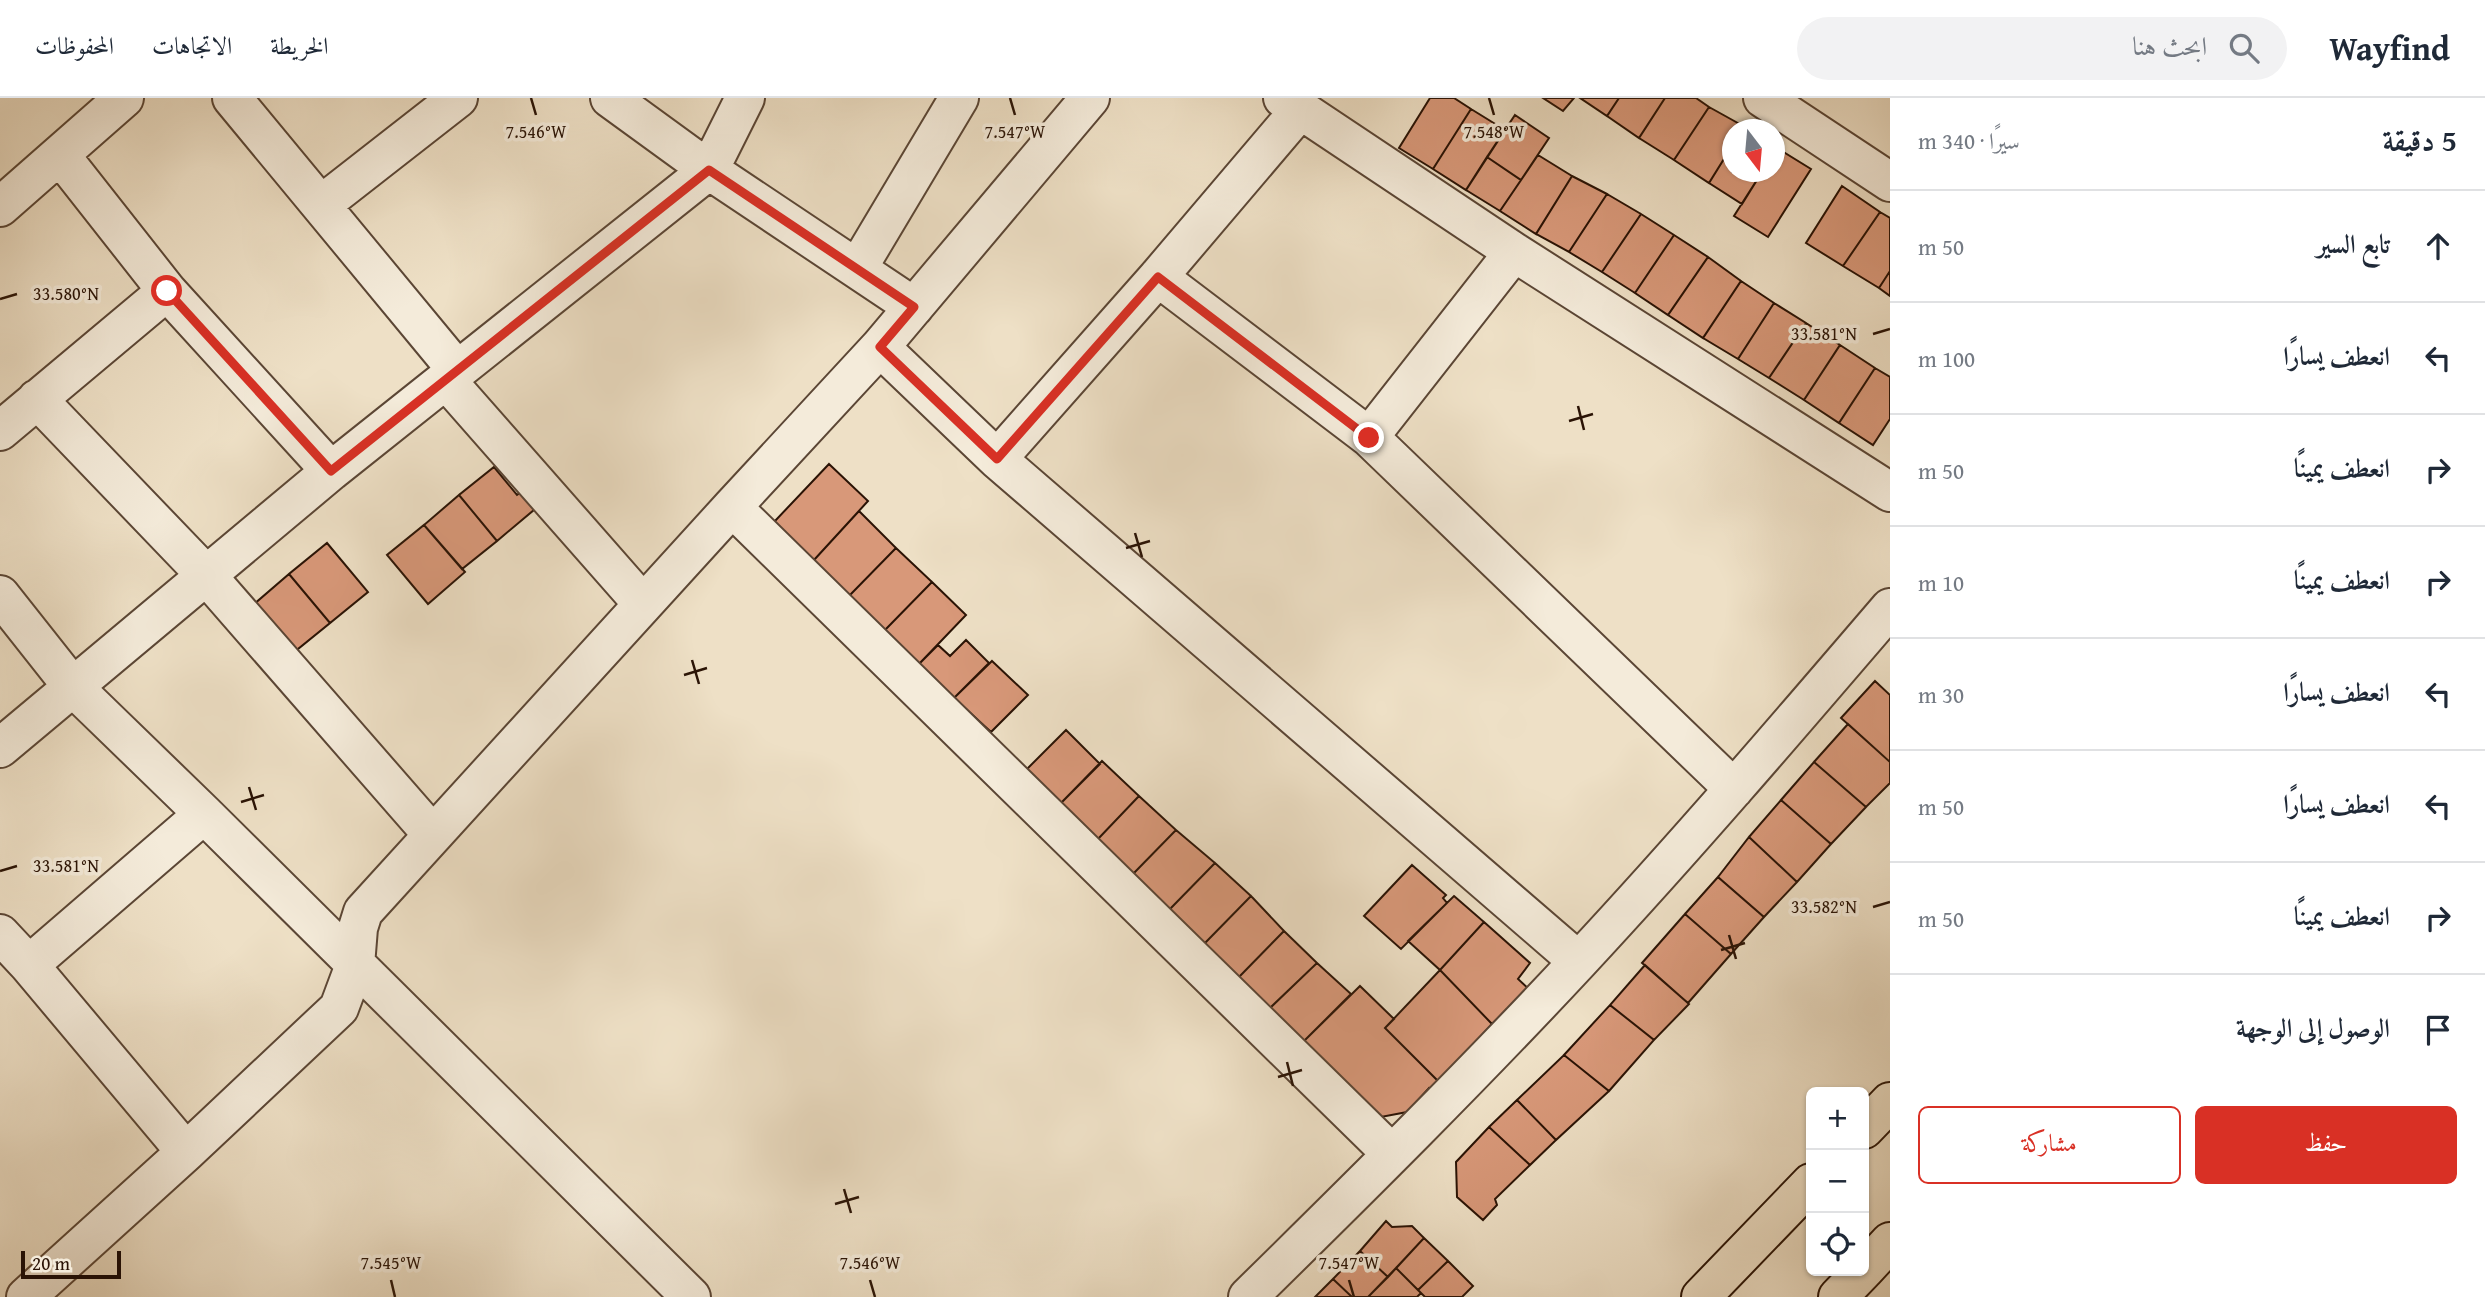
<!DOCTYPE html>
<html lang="ar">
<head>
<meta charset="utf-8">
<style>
  :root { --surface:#fff; --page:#f2f2f3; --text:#1f2937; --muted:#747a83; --line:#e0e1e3; --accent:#d93025 }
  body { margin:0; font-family:"Gentium Book Plus",Amiri,serif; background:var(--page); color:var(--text); direction:rtl }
  .controls { position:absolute; right:21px; bottom:21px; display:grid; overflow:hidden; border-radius:10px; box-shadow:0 2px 5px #0004 }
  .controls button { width:63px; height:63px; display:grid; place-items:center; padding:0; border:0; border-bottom:2px solid var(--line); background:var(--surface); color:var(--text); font:35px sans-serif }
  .compass { position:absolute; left:1722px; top:21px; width:63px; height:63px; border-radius:50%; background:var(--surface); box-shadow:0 2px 5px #0004; rotate:164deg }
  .scale { position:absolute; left:21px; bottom:18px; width:100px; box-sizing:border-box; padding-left:7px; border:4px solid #2a1305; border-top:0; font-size:19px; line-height:24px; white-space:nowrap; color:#2a1305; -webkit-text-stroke:5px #f4ebda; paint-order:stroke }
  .stop { position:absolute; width:21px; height:21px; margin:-16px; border:5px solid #d93025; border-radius:50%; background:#fff }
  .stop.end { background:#d93025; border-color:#fff; box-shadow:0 2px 7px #0008 }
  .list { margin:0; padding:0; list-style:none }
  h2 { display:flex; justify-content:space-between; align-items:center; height:91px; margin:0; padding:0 28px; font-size:30px }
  h2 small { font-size:23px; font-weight:400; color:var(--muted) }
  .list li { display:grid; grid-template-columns:46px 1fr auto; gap:21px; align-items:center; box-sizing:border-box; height:112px; padding:0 28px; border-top:2px solid var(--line) }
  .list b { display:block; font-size:26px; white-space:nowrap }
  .list em { font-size:23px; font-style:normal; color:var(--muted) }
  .actions { display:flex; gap:14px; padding:21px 28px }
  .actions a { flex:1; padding:16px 0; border:2px solid var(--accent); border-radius:10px; text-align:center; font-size:24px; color:var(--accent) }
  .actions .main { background:var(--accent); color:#fff }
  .icon { flex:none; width:38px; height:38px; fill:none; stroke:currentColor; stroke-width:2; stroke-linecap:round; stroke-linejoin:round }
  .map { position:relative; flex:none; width:1890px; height:1199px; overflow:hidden; direction:ltr }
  header { display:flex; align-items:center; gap:42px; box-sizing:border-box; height:98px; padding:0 35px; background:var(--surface); border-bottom:2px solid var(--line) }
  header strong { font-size:33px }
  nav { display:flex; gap:38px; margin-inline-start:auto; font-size:24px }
  .search { width:490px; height:63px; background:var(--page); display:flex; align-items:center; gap:18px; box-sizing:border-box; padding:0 24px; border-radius:38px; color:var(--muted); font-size:26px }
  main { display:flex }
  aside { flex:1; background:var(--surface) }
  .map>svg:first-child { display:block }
  .building { fill:#d89879; stroke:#2a1305; stroke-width:2 }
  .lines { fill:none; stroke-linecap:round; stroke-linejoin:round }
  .minor-casing { stroke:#5b4635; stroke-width:42 }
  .trunk-casing { stroke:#2a1305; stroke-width:42 }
  .minor { stroke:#f4ebda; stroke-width:38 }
  .trunk { stroke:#eee0c6; stroke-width:38 }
  .route { stroke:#d93025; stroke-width:9 }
  .ticks { fill:none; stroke:#2a1305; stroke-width:2.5 }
  .ticks-label { font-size:18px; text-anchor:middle; fill:#2a1305; stroke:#f4ebda; stroke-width:7; stroke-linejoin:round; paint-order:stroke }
</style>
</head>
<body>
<header>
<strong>Wayfind</strong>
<div class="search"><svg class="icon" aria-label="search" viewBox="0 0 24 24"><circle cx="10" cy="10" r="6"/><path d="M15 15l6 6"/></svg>ابحث هنا</div>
<nav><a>الخريطة</a><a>الاتجاهات</a><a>المحفوظات</a></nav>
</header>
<main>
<aside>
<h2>5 دقيقة<small>سيرًا · 340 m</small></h2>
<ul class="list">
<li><svg class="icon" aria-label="ahead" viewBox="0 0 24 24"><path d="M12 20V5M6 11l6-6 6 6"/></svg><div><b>تابع السير</b></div><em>50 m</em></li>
<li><svg class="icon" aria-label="left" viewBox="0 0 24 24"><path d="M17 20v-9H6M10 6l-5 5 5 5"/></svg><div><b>انعطف يسارًا</b></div><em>100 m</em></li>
<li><svg class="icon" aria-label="right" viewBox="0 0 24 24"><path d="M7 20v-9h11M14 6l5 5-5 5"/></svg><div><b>انعطف يمينًا</b></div><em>50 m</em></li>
<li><svg class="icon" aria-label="right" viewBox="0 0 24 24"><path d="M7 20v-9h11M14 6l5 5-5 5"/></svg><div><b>انعطف يمينًا</b></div><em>10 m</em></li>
<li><svg class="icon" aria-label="left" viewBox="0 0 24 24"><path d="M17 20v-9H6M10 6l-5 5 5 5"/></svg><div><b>انعطف يسارًا</b></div><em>30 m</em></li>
<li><svg class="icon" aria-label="left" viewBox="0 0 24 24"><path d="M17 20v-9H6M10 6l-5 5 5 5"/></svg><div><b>انعطف يسارًا</b></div><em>50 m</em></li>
<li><svg class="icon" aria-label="right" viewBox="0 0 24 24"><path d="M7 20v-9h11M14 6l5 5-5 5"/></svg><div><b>انعطف يمينًا</b></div><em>50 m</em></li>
<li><svg class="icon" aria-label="arrive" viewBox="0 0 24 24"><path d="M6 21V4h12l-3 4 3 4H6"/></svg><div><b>الوصول إلى الوجهة</b></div></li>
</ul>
<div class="actions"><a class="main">حفظ</a><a>مشاركة</a></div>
</aside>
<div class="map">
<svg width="1890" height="1199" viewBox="0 0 1890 1199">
  <rect width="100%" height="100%" fill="#eee0c6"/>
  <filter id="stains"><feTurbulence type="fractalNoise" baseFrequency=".00286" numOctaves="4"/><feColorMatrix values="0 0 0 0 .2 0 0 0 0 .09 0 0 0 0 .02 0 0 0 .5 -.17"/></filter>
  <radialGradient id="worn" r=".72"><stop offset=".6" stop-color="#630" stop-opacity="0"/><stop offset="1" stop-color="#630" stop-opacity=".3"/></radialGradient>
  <path class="building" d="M1430,0H1454L1471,11L1433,71L1399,50Z
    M1543,0H1574L1563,13Z
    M1580,0H1619L1607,18Z
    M1619,0H1665L1639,40L1607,18Z
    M1665,0H1696L1709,9L1674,62L1639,40Z
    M1709,9L1745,29L1743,32H1732V48L1709,85L1674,62Z
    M1471,11L1505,32L1466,92L1433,71Z
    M1515,17L1549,40L1521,82L1487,59Z
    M1732,48V74H1762L1742,106L1709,85Z
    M1777,50L1811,71L1768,139L1734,118L1762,74H1774V54Z
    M1538,57L1572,78L1536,136L1500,113Z
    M1487,59L1521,82L1500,113L1466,92Z
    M1572,78L1607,96L1569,154L1536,136Z
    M1842,88L1880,114L1843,168L1806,145Z
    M1607,96L1641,116L1602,174L1569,154Z
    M1880,114L1890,120V173L1879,190L1843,168Z
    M1641,116L1674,137L1635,195L1602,174Z
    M1674,137L1708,159L1668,217L1635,195Z
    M1708,159L1741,183L1703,240L1668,217Z
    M1890,173V198L1879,190Z
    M1741,183L1774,205L1738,261L1703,240Z
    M1774,205L1806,225L1769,280L1738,261Z
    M1806,225L1840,247L1804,302L1769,280Z
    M1840,247L1875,270L1839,325L1804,302Z
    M1875,270L1890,279V321L1873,347L1839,325Z
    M829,366L868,403L814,462L774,424Z
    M494,369L517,397L521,394L535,411L497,443L459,397Z
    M459,397L497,443L462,471L424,427Z
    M859,413L896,450L849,498L814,462Z
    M424,427L465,474L428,506L387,457Z
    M327,445L368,494L330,525L289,476Z
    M896,450L932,484L884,533L849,498Z
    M289,476L330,525L293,555L253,507Z
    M932,484L966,517L919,566L884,533Z
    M966,542L989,565L954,600L919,566L938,547L950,558Z
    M992,563L1028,597L991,634L954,600Z
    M1875,583L1890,597V664L1841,620Z
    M1848,626L1890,664V685L1866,709L1814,664Z
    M1066,632L1100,666L1060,706L1026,672Z
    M1102,663L1139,698L1097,742L1060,706Z
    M1814,664L1866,709L1831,746L1781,702Z
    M1139,698L1176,732L1132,777L1097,742Z
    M1781,702L1831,746L1797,784L1749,739Z
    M1176,732L1215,765L1169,812L1132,777Z
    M1749,739L1797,784L1764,819L1718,779Z
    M1215,765L1251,798L1204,846L1169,812Z
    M1412,767L1446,797L1443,800L1447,805L1401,851L1364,818Z
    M1718,779L1764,819L1731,856L1685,816Z
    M1251,798L1284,833L1238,880L1204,846Z
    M1454,798L1484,824L1440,872L1408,843Z
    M1685,816L1731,856L1688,905L1642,865Z
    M1484,824L1530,865L1518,881L1530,892L1509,915L1506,912L1492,926L1440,872Z
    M1284,833L1317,865L1270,910L1238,880Z
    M1317,865L1351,896L1304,943L1270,910Z
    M1645,867L1689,906L1654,942L1610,907Z
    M1440,872L1492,926L1483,936L1484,939L1440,985L1385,930Z
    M1360,888L1394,921L1385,930L1440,985L1432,994L1429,990L1407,1014L1381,1019L1304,943Z
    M1610,907L1654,942L1609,993L1564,957Z
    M1564,957L1609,993L1556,1042L1517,1002Z
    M1517,1002L1556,1042L1530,1067L1489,1029Z
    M1489,1029L1530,1067L1495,1101L1497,1107L1483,1122L1457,1099L1456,1064Z
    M1386,1123L1392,1129L1412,1128L1424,1140L1388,1179L1360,1153Z
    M1424,1140L1448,1163L1418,1192L1396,1170Z
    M1360,1153L1388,1179L1368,1199H1352L1333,1181Z
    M1448,1163L1473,1188L1462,1199H1425L1418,1192Z
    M1396,1170L1421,1195L1417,1199H1368Z
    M1333,1181L1352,1199H1315Z"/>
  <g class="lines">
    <defs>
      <path id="minor" d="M232,0L457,272
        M610,0L709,72L914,209
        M1283,0L1514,154L1890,394
        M1763,0L1890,84
        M60,57L167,193L331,373
        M321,107L458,0
        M0,109L124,0
        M857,171L959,0
        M1158,179L1369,339L1734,691
        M880,249L997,361L1578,863
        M446,282L643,506
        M37,301L206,477L433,737
        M0,333L167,193
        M1369,339L1514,154
        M997,361L1158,179L1300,12
        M732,409L1392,1056
        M0,497L72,588L204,716L691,1199
        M0,650L331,373L709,72L745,0
        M0,836L29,867L186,1054
        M29,867L204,716
        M26,1199L186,1054L339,910L355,867L358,830L363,814L732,409L880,249L1090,0
        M1248,1199C1360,1089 1472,978 1579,863C1686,748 1788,629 1890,510"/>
      <path id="trunk" d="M1864,1031L1890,1004
        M1864,1172L1890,1144
        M1701,1199L1811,1085
        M1838,1199L1863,1173"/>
    </defs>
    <use href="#minor" class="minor-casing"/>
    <use href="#trunk" class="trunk-casing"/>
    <use href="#minor" class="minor"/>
    <use href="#trunk" class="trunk"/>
  </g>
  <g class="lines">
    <path class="route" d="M167,193L331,373L709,72L914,209L880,249L997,361L1158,179L1369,340"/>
  </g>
  <path class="ticks" d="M531,0L536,17M1010,0L1015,17M1489,0L1494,17M0,201L17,196M1873,236L1890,231M1578,308L1584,332M1569,323L1593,316M1135,435L1142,459M1126,450L1150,443M692,562L699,586M684,577L707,570M249,689L256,712M241,704L264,697M0,773L17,768M1873,809L1890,804M1729,837L1736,861M1721,852L1745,845M1287,964L1293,988M1278,979L1302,972M844,1091L851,1115M835,1106L859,1099M391,1182L395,1199M870,1182L875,1199M1349,1182L1354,1199"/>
  <g class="ticks-label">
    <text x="536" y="40">7.546°W</text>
    <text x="1015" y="40">7.547°W</text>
    <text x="1494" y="40">7.548°W</text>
    <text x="66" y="202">33.580°N</text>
    <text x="1824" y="242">33.581°N</text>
    <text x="66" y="774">33.581°N</text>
    <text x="1824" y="815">33.582°N</text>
    <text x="391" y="1171">7.545°W</text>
    <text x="870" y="1171">7.546°W</text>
    <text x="1349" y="1171">7.547°W</text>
  </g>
  <rect width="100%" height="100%" filter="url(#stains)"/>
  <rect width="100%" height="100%" fill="url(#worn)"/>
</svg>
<div class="controls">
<button>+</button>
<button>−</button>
<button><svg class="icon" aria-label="locate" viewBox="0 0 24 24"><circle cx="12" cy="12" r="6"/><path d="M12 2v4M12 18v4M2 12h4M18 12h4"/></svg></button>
</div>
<svg class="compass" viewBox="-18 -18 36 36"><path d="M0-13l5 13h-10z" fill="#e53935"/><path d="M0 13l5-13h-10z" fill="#747a83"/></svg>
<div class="scale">20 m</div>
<div class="stop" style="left:167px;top:193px"></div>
<div class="stop end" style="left:1369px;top:340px"></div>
</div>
</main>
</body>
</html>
